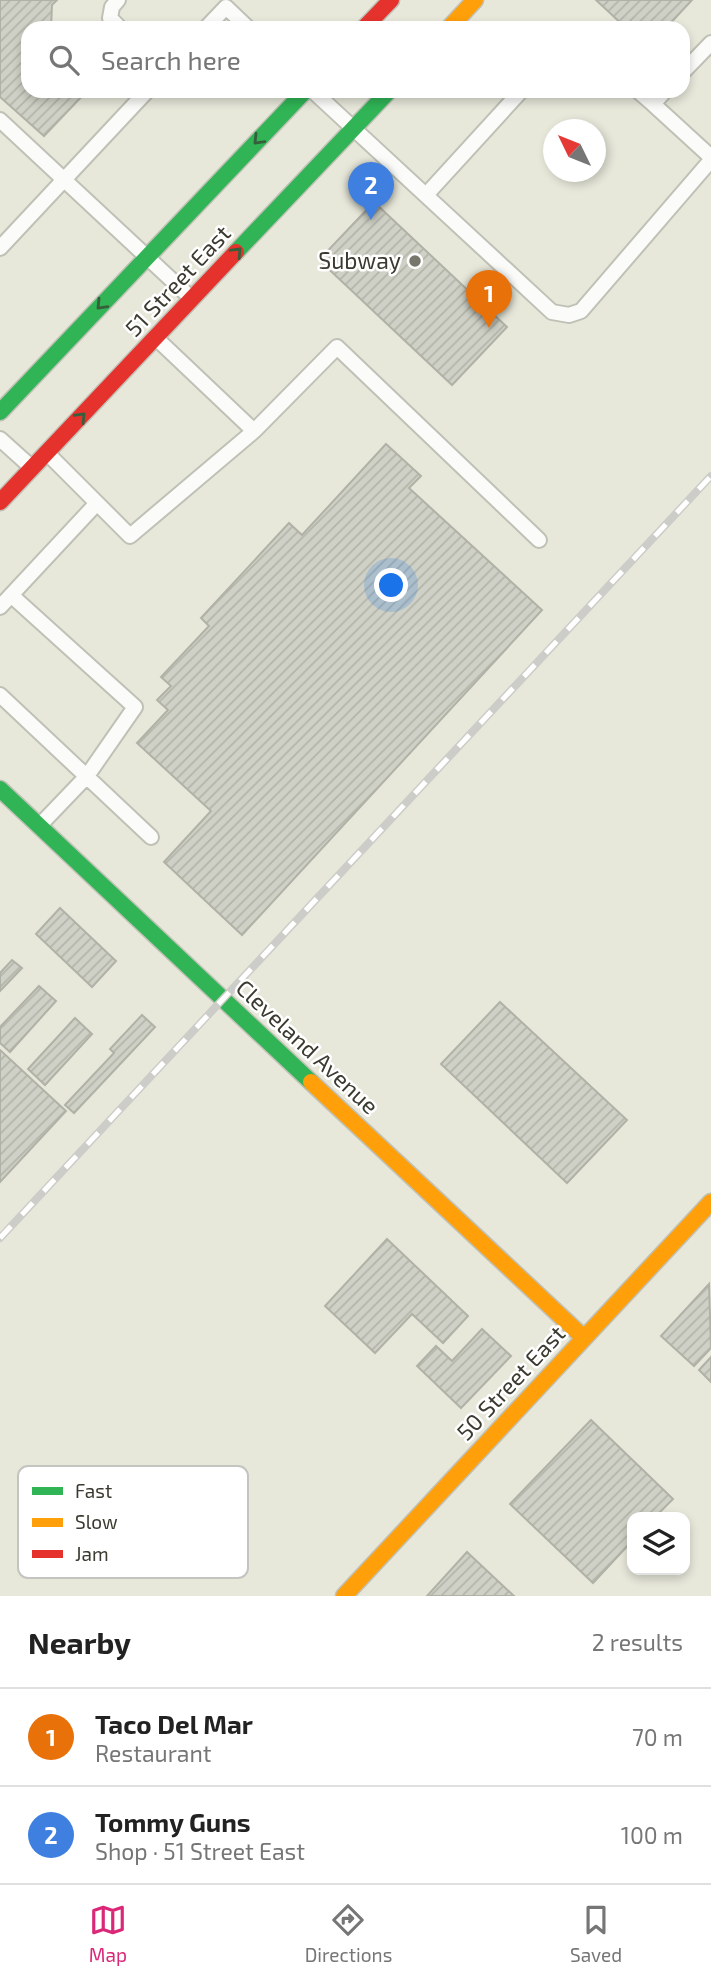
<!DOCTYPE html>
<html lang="en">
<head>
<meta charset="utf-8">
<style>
  :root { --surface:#fff; --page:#f2f2f2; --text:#222; --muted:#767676; --line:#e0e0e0; --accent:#db2777 }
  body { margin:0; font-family:"Exo 2",sans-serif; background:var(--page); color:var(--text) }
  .controls { position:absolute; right:21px; bottom:21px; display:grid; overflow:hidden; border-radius:14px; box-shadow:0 4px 10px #0003 }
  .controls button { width:63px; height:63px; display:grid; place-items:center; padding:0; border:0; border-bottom:2px solid var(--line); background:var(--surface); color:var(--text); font:35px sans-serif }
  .compass { position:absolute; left:543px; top:119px; width:63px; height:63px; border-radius:50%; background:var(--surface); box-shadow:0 4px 10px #0003; rotate:313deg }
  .you { position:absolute; left:392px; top:586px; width:24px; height:24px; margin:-18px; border:5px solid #fff; border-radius:50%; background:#1a73e8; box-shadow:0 0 0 10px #1a73e833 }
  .badge { display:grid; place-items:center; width:46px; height:46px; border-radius:50%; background:var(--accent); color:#fff; font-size:23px; font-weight:700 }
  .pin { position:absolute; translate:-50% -58px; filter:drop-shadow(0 2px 4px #0008) }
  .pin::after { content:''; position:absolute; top:37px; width:24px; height:21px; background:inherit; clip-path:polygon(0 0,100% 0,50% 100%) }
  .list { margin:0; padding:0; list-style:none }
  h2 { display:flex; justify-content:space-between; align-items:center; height:91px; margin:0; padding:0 28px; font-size:30px }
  h2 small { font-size:23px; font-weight:400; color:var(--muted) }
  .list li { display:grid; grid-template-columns:46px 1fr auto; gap:21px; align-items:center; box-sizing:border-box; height:98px; padding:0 28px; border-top:2px solid var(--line) }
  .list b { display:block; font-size:26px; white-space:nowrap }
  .list p { margin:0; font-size:23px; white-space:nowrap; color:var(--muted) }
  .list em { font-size:23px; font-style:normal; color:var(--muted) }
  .icon { flex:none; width:38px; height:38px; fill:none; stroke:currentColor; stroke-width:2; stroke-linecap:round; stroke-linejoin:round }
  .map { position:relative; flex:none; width:711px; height:1596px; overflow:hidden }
  .search { position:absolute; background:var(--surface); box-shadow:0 4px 10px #0003; left:21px; right:21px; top:21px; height:77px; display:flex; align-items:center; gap:18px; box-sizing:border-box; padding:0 24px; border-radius:21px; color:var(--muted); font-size:26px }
  .sheet { height:287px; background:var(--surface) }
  nav { display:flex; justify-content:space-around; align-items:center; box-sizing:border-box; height:98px; border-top:2px solid var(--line); background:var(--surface); font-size:19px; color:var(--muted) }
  nav a { display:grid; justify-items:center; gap:4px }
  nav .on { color:var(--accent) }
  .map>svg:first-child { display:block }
  .building { fill:url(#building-hatch); stroke:#b1b2a7; stroke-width:2 }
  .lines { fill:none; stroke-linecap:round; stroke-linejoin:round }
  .lane-casing { stroke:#c0c1b6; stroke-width:18 }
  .fast-casing { stroke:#c0c1b6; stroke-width:19 }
  .slow-casing { stroke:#c0c1b6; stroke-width:19 }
  .jam-casing { stroke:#c0c1b6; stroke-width:19 }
  .lane { stroke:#fbfcf9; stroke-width:14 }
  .fast { stroke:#30b455; stroke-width:16 }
  .slow { stroke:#ff9f0a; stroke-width:16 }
  .jam { stroke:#e5322d; stroke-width:16 }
  .rail-casing { stroke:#ccccc8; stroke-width:8 }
  .rail { stroke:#fff; stroke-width:5; stroke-dasharray:16; stroke-linecap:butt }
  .oneway { stroke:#375f3b }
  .poi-dot { fill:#77776c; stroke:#fff; stroke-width:2.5 }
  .labels { text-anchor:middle; stroke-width:5; stroke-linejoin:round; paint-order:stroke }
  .poi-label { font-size:23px; fill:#3a3a30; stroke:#fff; text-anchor:end }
  .street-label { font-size:23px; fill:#3a3a30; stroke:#fff }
  .key { fill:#fff; stroke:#c4c4c1; stroke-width:2 }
  .key-label { font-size:19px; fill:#3a3a30 }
</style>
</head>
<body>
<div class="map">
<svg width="711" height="1596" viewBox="0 0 711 1596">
  <defs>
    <pattern id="building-hatch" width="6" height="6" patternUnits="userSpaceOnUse" patternTransform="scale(1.75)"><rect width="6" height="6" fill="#d0d1c6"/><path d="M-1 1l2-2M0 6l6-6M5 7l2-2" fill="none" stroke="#b3b4aa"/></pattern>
  </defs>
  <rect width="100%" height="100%" fill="#e7e8da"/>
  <path class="building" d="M0,0H57L52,5L51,28H28V91H87L44,136L0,97Z
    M596,0H692L666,28H626Z
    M374,202L507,327L452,385L319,260Z
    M386,444L421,476L409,488L542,610L242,935L164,862L211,811L137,743L168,710L157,700L171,686L161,677L209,626L201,618L289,523L302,535Z
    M60,908L116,961L92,987L36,934Z
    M12,960L22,968L0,991V973Z
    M39,986L56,1001L10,1052L0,1043V1027Z
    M500,1002L627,1120L567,1183L441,1064Z
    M142,1015L155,1027L74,1113L65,1105L114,1053L110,1049Z
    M75,1018L92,1034L45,1085L28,1069Z
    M0,1050L66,1111L0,1182Z
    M387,1239L468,1316L443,1343L412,1314L375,1353L325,1306Z
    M709,1284L711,1348L694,1366L661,1336Z
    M482,1329L511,1356L461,1408L417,1366L436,1346L452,1361Z
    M711,1357V1382L699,1370Z
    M591,1420L673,1499L655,1517H632V1541L593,1583L510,1504Z
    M467,1552L514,1596H427Z"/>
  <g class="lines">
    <defs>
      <path id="lane" d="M118,0L112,7L110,18L120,28
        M206,28L226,7L248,28
        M683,72L711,43
        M313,91L552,312L569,315L581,311L711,160
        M638,91L653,104L665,91
        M653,104L711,157
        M0,120L191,298
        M426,195L521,91
        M0,248L147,91
        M157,339L254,431L337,347L539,540
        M0,439L30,466
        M97,503L130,536L254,431
        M11,595L135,707L87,776L41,824
        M0,607L97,503L48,454
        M0,695L151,837"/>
      <path id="fast" d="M236,252L389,91
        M0,412L305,91
        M0,789L311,1082"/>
      <path id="slow" d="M449,28L475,0
        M311,1082L584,1338
        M344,1596L711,1202"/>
      <path id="jam" d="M364,28L391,0
        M0,502L236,252"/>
    </defs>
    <use href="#lane" class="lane-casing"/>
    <use href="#fast" class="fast-casing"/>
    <use href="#slow" class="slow-casing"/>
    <use href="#jam" class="jam-casing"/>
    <use href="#lane" class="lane"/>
    <use href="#fast" class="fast"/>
    <use href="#slow" class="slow"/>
    <use href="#jam" class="jam"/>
    <defs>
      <path id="rail" d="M0,1238L711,476"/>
    </defs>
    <use href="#rail" class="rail-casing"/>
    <use href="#rail" class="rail"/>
  </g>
  <defs><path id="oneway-chevron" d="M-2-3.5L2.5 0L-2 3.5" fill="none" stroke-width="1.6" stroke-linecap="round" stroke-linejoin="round" transform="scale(1.75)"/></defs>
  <g class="oneway">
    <use href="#oneway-chevron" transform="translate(258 140) rotate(134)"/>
    <use href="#oneway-chevron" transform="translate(237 252) rotate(-47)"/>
    <use href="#oneway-chevron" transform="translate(101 305) rotate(134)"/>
    <use href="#oneway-chevron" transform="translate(81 417) rotate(-47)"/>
  </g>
  <circle class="poi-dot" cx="415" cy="261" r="7"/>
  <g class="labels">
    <g class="poi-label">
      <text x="401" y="269">Subway</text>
    </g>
    <g class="street-label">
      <text transform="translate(178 281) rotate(-47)" y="8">51 Street East</text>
      <text transform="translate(307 1047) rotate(43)" y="8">Cleveland Avenue</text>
      <text transform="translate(511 1383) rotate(-47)" y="8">50 Street East</text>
    </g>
  </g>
  <rect x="18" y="1466" width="230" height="112" rx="10" class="key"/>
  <rect x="32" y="1487" width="31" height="8" fill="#30b455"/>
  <rect x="32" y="1518" width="31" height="9" fill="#ff9f0a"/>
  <rect x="32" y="1550" width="31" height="8" fill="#e5322d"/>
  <g class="key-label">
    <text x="75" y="1498">Fast</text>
    <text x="75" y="1529">Slow</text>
    <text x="75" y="1561">Jam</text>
  </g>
</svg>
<div class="controls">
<button><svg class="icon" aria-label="layers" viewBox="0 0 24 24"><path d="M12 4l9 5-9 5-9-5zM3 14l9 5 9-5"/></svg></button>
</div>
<svg class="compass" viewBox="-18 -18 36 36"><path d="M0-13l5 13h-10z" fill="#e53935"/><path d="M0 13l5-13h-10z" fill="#767676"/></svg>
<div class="you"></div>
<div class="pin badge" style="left:489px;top:328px;background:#e8710a">1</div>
<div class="pin badge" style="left:371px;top:220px;background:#3f7fe0">2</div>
<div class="search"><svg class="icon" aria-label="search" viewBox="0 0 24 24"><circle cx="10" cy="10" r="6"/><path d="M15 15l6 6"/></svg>Search here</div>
</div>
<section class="sheet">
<h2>Nearby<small>2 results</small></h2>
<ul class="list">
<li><span class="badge" style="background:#e8710a">1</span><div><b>Taco Del Mar</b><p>Restaurant</p></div><em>70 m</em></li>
<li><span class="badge" style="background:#3f7fe0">2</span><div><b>Tommy Guns</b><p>Shop · 51 Street East</p></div><em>100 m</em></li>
</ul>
</section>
<nav>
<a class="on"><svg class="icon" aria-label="map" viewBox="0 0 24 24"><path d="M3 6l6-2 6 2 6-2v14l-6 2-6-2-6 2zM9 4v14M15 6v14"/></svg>Map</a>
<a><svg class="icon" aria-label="directions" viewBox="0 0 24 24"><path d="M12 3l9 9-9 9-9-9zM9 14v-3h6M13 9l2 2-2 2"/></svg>Directions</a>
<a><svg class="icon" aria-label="saved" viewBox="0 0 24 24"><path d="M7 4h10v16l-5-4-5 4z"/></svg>Saved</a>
</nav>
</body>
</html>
